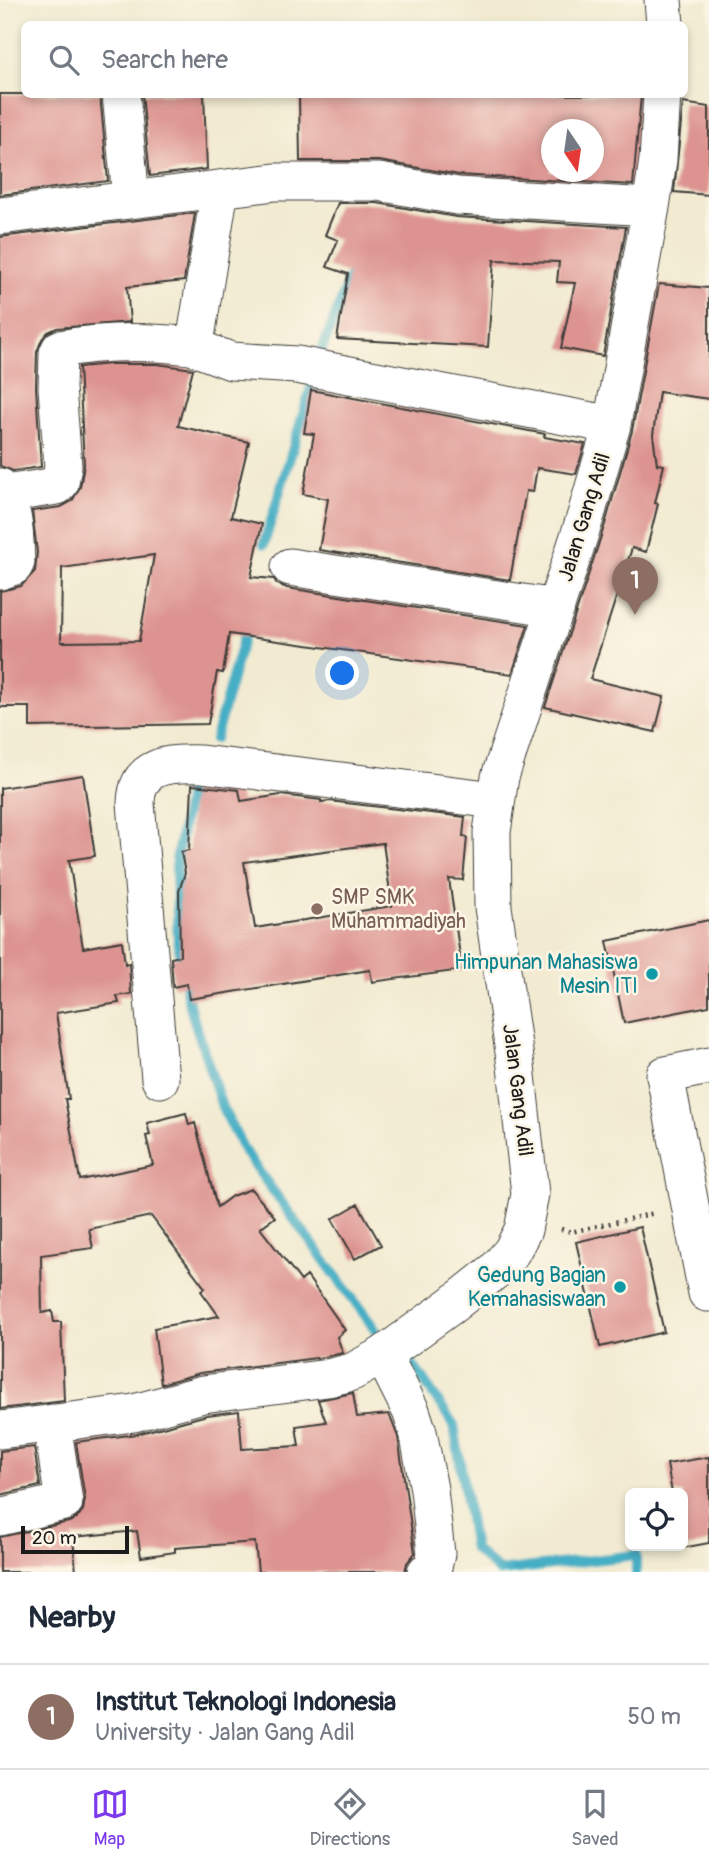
<!DOCTYPE html>
<html lang="en">
<head>
<meta charset="utf-8">
<style>
  :root { --surface:#fff; --page:#f2f2f3; --text:#1f2937; --muted:#747a83; --line:#e0e1e3; --accent:#7c3aed }
  body { margin:0; font-family:Pangolin,sans-serif; background:var(--page); color:var(--text) }
  .controls { position:absolute; right:21px; bottom:21px; display:grid; overflow:hidden; border-radius:10px; box-shadow:0 4px 10px #0003 }
  .controls button { width:63px; height:63px; display:grid; place-items:center; padding:0; border:0; border-bottom:2px solid var(--line); background:var(--surface); color:var(--text); font:35px sans-serif }
  .compass { position:absolute; left:541px; top:119px; width:63px; height:63px; border-radius:50%; background:var(--surface); box-shadow:0 4px 10px #0003; rotate:167deg }
  .scale { position:absolute; left:21px; bottom:18px; width:108px; box-sizing:border-box; padding-left:7px; border:4px solid #1c1c1c; border-top:0; font-size:19px; line-height:24px; white-space:nowrap; color:#1c1c1c; -webkit-text-stroke:5px #fcf5e5; paint-order:stroke }
  .you { position:absolute; left:343px; top:674px; width:24px; height:24px; margin:-18px; border:5px solid #fff; border-radius:50%; background:#1a73e8; box-shadow:0 0 0 10px #1a73e833 }
  .badge { display:grid; place-items:center; width:46px; height:46px; border-radius:50%; background:var(--accent); color:#fff; font-size:23px; font-weight:700 }
  .pin { position:absolute; translate:-50% -58px; filter:drop-shadow(0 2px 4px #0008) }
  .pin::after { content:''; position:absolute; top:37px; width:24px; height:21px; background:inherit; clip-path:polygon(0 0,100% 0,50% 100%) }
  .list { margin:0; padding:0; list-style:none }
  h2 { display:flex; justify-content:space-between; align-items:center; height:91px; margin:0; padding:0 28px; font-size:30px }
  h2 small { font-size:23px; font-weight:400; color:var(--muted) }
  .list li { display:grid; grid-template-columns:46px 1fr auto; gap:21px; align-items:center; box-sizing:border-box; height:105px; padding:0 28px; border-top:2px solid var(--line) }
  .list b { display:block; font-size:26px; white-space:nowrap }
  .list p { margin:0; font-size:23px; white-space:nowrap; color:var(--muted) }
  .list em { font-size:23px; font-style:normal; color:var(--muted) }
  .icon { flex:none; width:38px; height:38px; fill:none; stroke:currentColor; stroke-width:2; stroke-linecap:round; stroke-linejoin:round }
  .map { position:relative; flex:none; width:709px; height:1572px; overflow:hidden }
  .search { position:absolute; background:var(--surface); box-shadow:0 4px 10px #0003; left:21px; right:21px; top:21px; height:77px; display:flex; align-items:center; gap:18px; box-sizing:border-box; padding:0 24px; border-radius:10px; color:var(--muted); font-size:26px }
  .sheet { height:196px; background:var(--surface) }
  nav { display:flex; justify-content:space-around; align-items:center; box-sizing:border-box; height:98px; border-top:2px solid var(--line); background:var(--surface); font-size:19px; color:var(--muted) }
  nav a { display:grid; justify-items:center; gap:4px }
  nav .on { color:var(--accent) }
  .map>svg:first-child { display:block }
  .lines { fill:none; stroke-linecap:round; stroke-linejoin:round }
  .stream { stroke:#46afc5; stroke-width:10 }
  .building { fill:#dd9491; fill-rule:evenodd }
  .minor-casing { stroke:#3c3b37; stroke-width:39 }
  .path { stroke:#3c3b37; stroke-width:4.5; stroke-dasharray:2 5; stroke-linecap:butt }
  .minor { stroke:#fff; stroke-width:37 }
  .education-dot { fill:#8d6e63; stroke:#fcf5e5; stroke-width:2.5 }
  .culture-dot { fill:#0f9aa8; stroke:#fcf5e5; stroke-width:2.5 }
  .labels { text-anchor:middle; stroke-width:5; stroke-linejoin:round; paint-order:stroke }
  .street-label { font-size:21px; fill:#1c1c1c; stroke:#fcf5e5 }
  .education-label { font-size:21px; fill:#785e54; stroke:#fcf5e5; text-anchor:start }
  .culture-label { font-size:21px; fill:#0d838f; stroke:#fcf5e5; text-anchor:end }
</style>
</head>
<body>
<div class="map">
<svg width="709" height="1572" viewBox="0 0 709 1572">
  <rect width="100%" height="100%" fill="#fcf5e5"/>
  <filter id="ink" filterUnits="userSpaceOnUse"><feTurbulence type="fractalNoise" baseFrequency=".0143" numOctaves="2"/><feDisplacementMap in="SourceGraphic" scale="14" xChannelSelector="R" yChannelSelector="G"/><feConvolveMatrix kernelMatrix="1 2 1 2 8 2 1 2 1" color-interpolation-filters="sRGB"/></filter>
  <filter id="wash" filterUnits="userSpaceOnUse"><feTurbulence type="fractalNoise" baseFrequency=".00686" numOctaves="4" result="noise"/><feDisplacementMap in="SourceGraphic" scale="28" xChannelSelector="R" yChannelSelector="G"/><feGaussianBlur stdDeviation="1.57" result="paint"/><feColorMatrix in="noise" values="0 0 0 0 0 0 0 0 0 0 0 0 0 0 0 0 0 1.4 0 .05"/><feComposite in="paint" operator="in"/></filter>
  <g filter="url(#wash)">
    <rect width="100%" height="100%" fill="#f2ebd2"/>
    <g class="lines">
      <path class="stream" d="M320,355L350,277
        M264,544L313,381
        M215,739L247,625
        M191,780L176,861L178,942L189,1004L222,1107L246,1154L375,1329
        M409,1359L454,1425L474,1549L499,1571L636,1555V1572"/>
    </g>
    <g id="blocks">
      <path class="building" d="M0,94H100L108,181L0,195Z
        M142,94H204L207,169L150,176Z
        M299,94L641,95L633,185L459,175L379,161H300ZM551,130H593V172H551Z
        M683,103L709,107V195L674,192Z
        M338,203H377L456,217L626,227L603,356L561,348L575,283L557,282L559,262L494,260L488,347L337,339L348,274L327,267L338,240L325,235Z
        M195,213L184,281L127,287L130,322L57,328L48,332L42,339L37,352L36,387L41,467L13,471L0,466V237Z
        M659,284L709,288V399L659,392L653,435L657,464L664,465L655,503L658,504L646,552L632,548L590,679L664,697L655,732L545,707L606,521L632,431Z
        M110,364H157L193,369L178,426L249,442L231,517L262,524L251,577L274,579L277,584L287,588L528,625L512,674L229,634L223,673L217,672L208,724L30,727V707H0V591L21,586L35,571L37,552L32,511L61,507L72,501L80,487L84,465L79,367ZM154,555L139,641L61,642L62,568Z
        M311,390L545,434L544,437L585,444L576,474L537,468L533,492L526,491L510,580L319,550L328,499L303,494L314,434L304,433Z
        M83,775L95,856L69,860L83,948L122,941L125,964L129,963L131,994L117,996L119,1003L56,1013L69,1099H65L80,1180L153,1165L146,1136L150,1135L147,1123L186,1113L189,1125L195,1123L217,1207L232,1196L251,1189L275,1217L260,1228L301,1281L307,1276L345,1330L337,1337L343,1353L324,1357L200,1373L161,1384L154,1328L219,1316L201,1291L205,1288L151,1216L89,1229L93,1248L41,1255L42,1313L52,1311L54,1322H61L64,1401L0,1409V788Z
        M192,785L239,790L241,801L281,795L321,800V802L329,801L465,817L463,836L467,837L463,880L449,879L462,970L372,982L370,970L189,999L187,984L173,987L171,958L180,956L179,891L185,873L181,852L189,850ZM383,843L392,906L255,928L244,862Z
        M709,920V1006L624,1023L607,941Z
        M358,1204L381,1245L355,1259L332,1219Z
        M640,1227L664,1332L600,1347L576,1242Z
        M353,1393L357,1417L389,1414L398,1437L415,1553L407,1563L405,1572H258L255,1542L175,1548V1552L141,1557L137,1531L73,1537L76,1572H0V1537L69,1522L77,1518L83,1510L85,1499L76,1442L137,1434L207,1415L239,1411L242,1449L299,1446L296,1426L326,1422L318,1400Z
        M34,1447L40,1486L0,1495V1451Z
        M709,1457V1543L682,1548L683,1493H672L667,1464Z"/>
    </g>
  </g>
  <g filter="url(#ink)">
    <use href="#blocks" fill-opacity="0" stroke="#3c3b37" stroke-width="2"/>
    <g class="lines">
      <defs>
        <path id="minor" d="M663,0L665,24
          M121,94L131,199
          M0,216L275,182H379L457,196L651,207
          M191,346L231,361L297,365L612,425
          M0,487C15,505 15,539 16,562L14,566L0,571
          M5,494L57,486L60,483L63,466L57,388L58,353L60,349C103,341 148,341 191,346L195,343L220,189
          M290,567L556,608
          M709,1066L665,1075L707,1293H709
          M160,1079L136,803C137,764 169,763 201,764L496,800
          M383,1355L411,1411L418,1432L429,1489L436,1554L433,1567L426,1572
          M0,1430L134,1413L203,1394L328,1378L352,1372L383,1355L452,1305L496,1270L512,1251L523,1230L530,1194L516,1066L493,907L492,832L500,777L586,515L612,425L651,207L658,160L662,94
          M0,1517L64,1502L52,1423"/>
      </defs>
      <use href="#minor" class="minor-casing"/>
      <path class="path" d="M561,1229L571,1232L655,1213"/>
      <use href="#minor" class="minor"/>
    </g>
  </g>
  <circle class="education-dot" cx="317" cy="909" r="7"/>
  <g class="culture-dot">
    <circle cx="652" cy="974" r="7"/>
    <circle cx="620" cy="1287" r="7"/>
  </g>
  <g class="labels">
    <g class="street-label">
      <text transform="translate(584 517) rotate(-73)" y="7">Jalan Gang Adil</text>
      <text transform="translate(518 1090) rotate(83)" y="7">Jalan Gang Adil</text>
    </g>
    <g class="education-label">
      <text x="331" y="904">SMP SMK<tspan x="331" dy="24">Muhammadiyah</tspan></text>
    </g>
    <g class="culture-label">
      <text x="638" y="969">Himpunan Mahasiswa<tspan x="638" dy="24">Mesin ITI</tspan></text>
      <text x="606" y="1282">Gedung Bagian<tspan x="606" dy="24">Kemahasiswaan</tspan></text>
    </g>
  </g>
</svg>
<div class="controls">
<button><svg class="icon" aria-label="locate" viewBox="0 0 24 24"><circle cx="12" cy="12" r="6"/><path d="M12 2v4M12 18v4M2 12h4M18 12h4"/></svg></button>
</div>
<svg class="compass" viewBox="-18 -18 36 36"><path d="M0-13l5 13h-10z" fill="#e53935"/><path d="M0 13l5-13h-10z" fill="#747a83"/></svg>
<div class="scale">20 m</div>
<div class="you"></div>
<div class="pin badge" style="left:635px;top:615px;background:#8d6e63">1</div>
<div class="search"><svg class="icon" aria-label="search" viewBox="0 0 24 24"><circle cx="10" cy="10" r="6"/><path d="M15 15l6 6"/></svg>Search here</div>
</div>
<section class="sheet">
<h2>Nearby<small></small></h2>
<ul class="list">
<li><span class="badge" style="background:#8d6e63">1</span><div><b>Institut Teknologi Indonesia</b><p>University · Jalan Gang Adil</p></div><em>50 m</em></li>
</ul>
</section>
<nav>
<a class="on"><svg class="icon" aria-label="map" viewBox="0 0 24 24"><path d="M3 6l6-2 6 2 6-2v14l-6 2-6-2-6 2zM9 4v14M15 6v14"/></svg>Map</a>
<a><svg class="icon" aria-label="directions" viewBox="0 0 24 24"><path d="M12 3l9 9-9 9-9-9zM9 14v-3h6M13 9l2 2-2 2"/></svg>Directions</a>
<a><svg class="icon" aria-label="saved" viewBox="0 0 24 24"><path d="M7 4h10v16l-5-4-5 4z"/></svg>Saved</a>
</nav>
</body>
</html>
